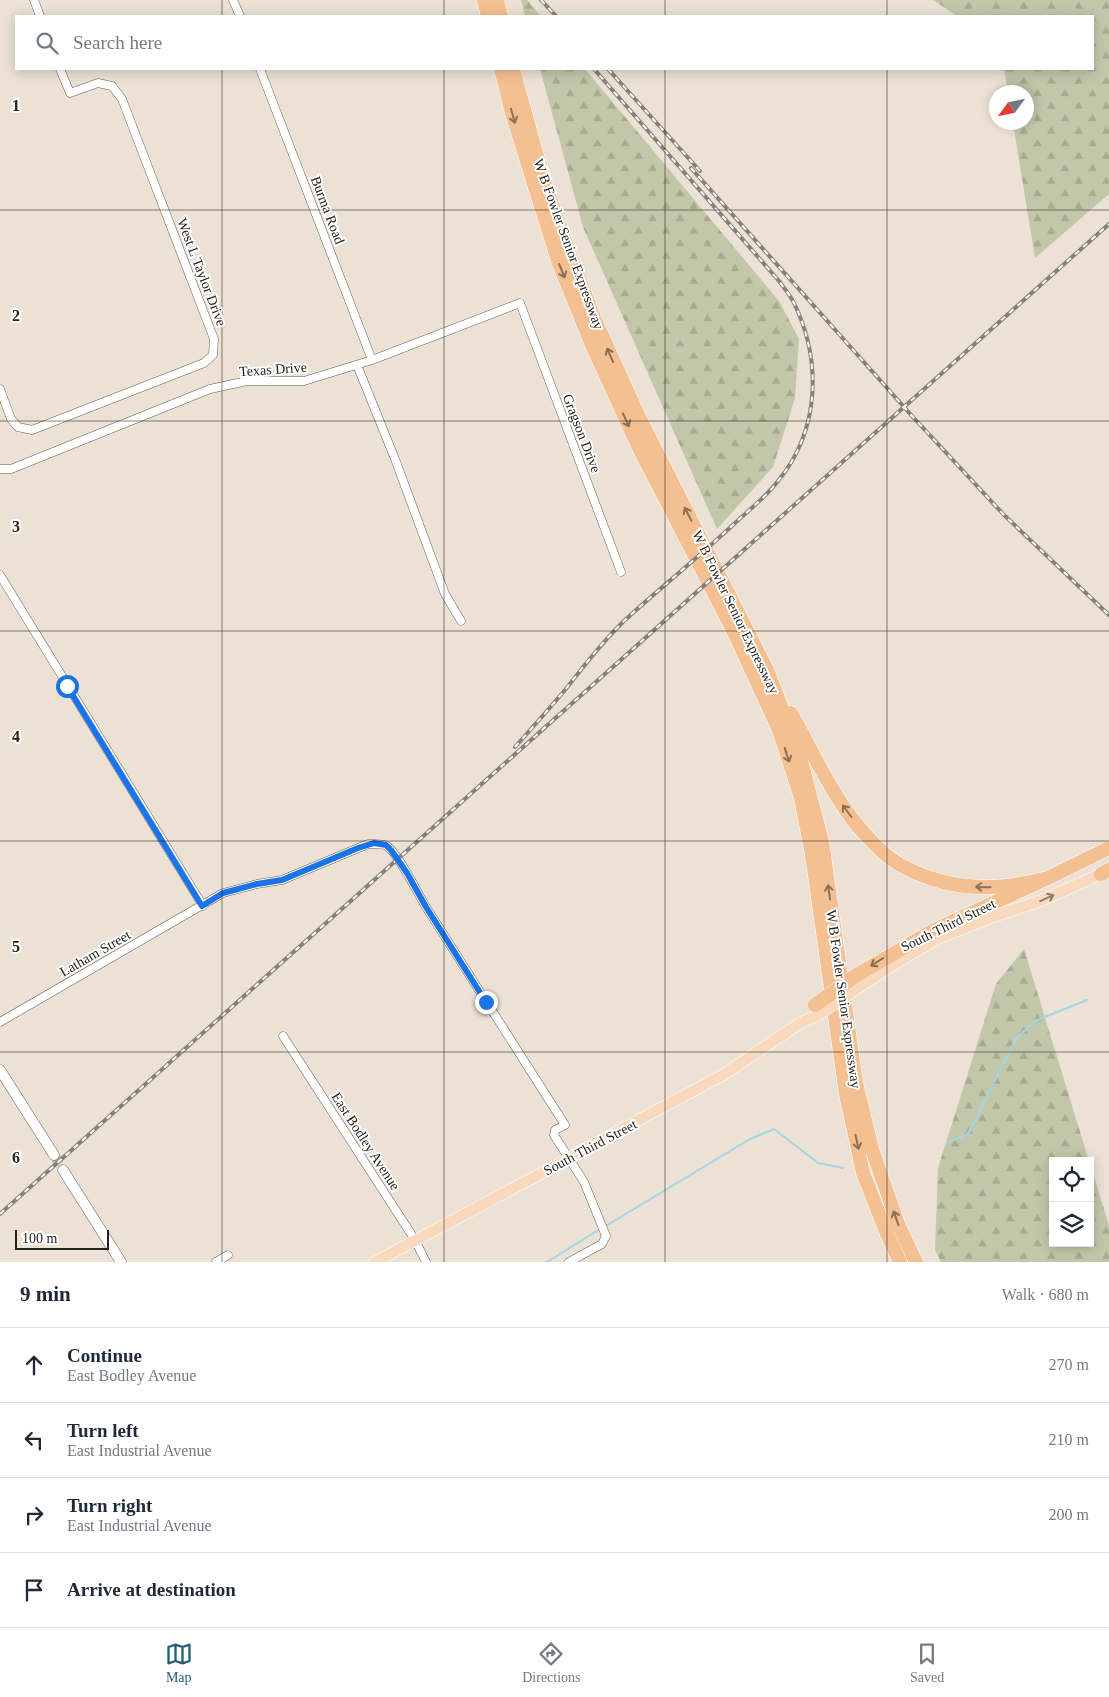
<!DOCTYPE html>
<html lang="en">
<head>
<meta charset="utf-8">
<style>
  :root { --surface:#fff; --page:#f6f6f7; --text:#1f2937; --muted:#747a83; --line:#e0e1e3; --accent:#245d77 }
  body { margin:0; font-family:Georgia,serif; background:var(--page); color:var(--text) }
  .controls { position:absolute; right:15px; bottom:15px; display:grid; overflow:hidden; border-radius:0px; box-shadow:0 2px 12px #0003 }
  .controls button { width:45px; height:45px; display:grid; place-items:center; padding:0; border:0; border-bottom:1px solid var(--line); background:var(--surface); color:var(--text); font:25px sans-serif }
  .compass { position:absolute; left:989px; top:85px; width:45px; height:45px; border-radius:50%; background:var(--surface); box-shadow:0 2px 12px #0003; rotate:237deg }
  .scale { position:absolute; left:15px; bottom:12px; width:94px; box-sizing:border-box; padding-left:5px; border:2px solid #24211c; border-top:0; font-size:14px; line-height:18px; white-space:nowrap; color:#24211c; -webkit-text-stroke:4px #fff; paint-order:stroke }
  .stop { position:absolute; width:15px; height:15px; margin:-11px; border:4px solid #1a73e8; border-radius:50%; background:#fff }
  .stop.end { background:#1a73e8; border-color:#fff; box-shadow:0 1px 5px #0008 }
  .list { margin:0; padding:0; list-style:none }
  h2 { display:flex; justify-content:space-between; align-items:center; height:65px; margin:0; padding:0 20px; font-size:21px }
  h2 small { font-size:16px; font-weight:400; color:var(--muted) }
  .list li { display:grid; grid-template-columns:32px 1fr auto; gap:15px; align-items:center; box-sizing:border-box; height:75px; padding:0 20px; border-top:1px solid var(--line) }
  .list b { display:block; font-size:19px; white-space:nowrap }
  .list p { margin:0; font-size:16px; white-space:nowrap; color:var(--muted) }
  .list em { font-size:16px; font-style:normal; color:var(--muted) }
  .icon { flex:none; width:28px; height:28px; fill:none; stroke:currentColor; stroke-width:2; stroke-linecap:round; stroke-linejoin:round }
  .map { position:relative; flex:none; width:1109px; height:1262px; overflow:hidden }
  .search { position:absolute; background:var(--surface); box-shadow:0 2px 12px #0003; left:15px; right:15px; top:15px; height:55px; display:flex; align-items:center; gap:12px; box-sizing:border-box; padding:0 18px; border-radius:0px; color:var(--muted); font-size:19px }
  .sheet { height:365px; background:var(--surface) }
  nav { display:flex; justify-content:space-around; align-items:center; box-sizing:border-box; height:70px; border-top:1px solid var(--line); background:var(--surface); font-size:14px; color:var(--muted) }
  nav a { display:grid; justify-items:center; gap:2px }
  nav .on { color:var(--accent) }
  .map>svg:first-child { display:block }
  .forest { fill:url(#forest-firs) }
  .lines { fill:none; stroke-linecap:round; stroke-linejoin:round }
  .stream { stroke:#a1d5e6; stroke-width:2 }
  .secondary-tunnel { stroke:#c3bbb0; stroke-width:10; stroke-dasharray:10 5; stroke-linecap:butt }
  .street-casing { stroke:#665e53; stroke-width:9 }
  .secondary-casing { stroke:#665e53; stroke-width:11 }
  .primary-casing { stroke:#fff; stroke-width:12 }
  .highway-casing { stroke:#fff; stroke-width:15 }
  .street { stroke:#fff; stroke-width:8 }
  .secondary { stroke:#fff; stroke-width:10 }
  .primary { stroke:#f8d9bd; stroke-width:11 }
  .highway { stroke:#f4bf91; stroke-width:14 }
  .rail-casing { stroke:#868077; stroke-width:4 }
  .rail { stroke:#fff; stroke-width:2; stroke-dasharray:5.5; stroke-linecap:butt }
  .primary-bridge-casing { stroke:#fff; stroke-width:12; stroke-linecap:butt }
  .highway-bridge-casing { stroke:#fff; stroke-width:15; stroke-linecap:butt }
  .primary-bridge { stroke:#f8d9bd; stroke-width:11 }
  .highway-bridge { stroke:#f4bf91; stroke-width:14 }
  .oneway { stroke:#8c7056 }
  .oneway2 { stroke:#8e7d6c }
  .route { stroke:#1a73e8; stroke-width:6 }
  .grid { fill:none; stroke:#24211c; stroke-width:1; stroke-opacity:0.55 }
  .labels { text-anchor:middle; stroke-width:4; stroke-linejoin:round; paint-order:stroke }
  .street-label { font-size:14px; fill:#24211c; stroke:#fff }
  .grid-label { font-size:16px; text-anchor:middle; font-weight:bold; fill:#24211c; stroke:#fff; stroke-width:4; stroke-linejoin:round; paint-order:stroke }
</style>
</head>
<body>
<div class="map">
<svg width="1109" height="1262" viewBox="0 0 1109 1262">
  <defs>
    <pattern id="forest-firs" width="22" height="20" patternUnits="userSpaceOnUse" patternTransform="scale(1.25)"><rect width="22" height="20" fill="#c3c7aa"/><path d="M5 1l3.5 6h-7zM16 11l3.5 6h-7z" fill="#a7ab92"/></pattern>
  </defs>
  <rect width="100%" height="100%" fill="#ebe1d5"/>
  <path class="forest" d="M521,0H527L541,16H525Z
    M933,0H1109V194L1035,258L1013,123L1026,122V92H1008L1004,69H1093V16H957Z
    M540,69H585L779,301L799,339L795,398L773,467L717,529L583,227Z
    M1024,949L1089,1161H1053V1243H1090V1164L1109,1225V1262H941L935,1250L938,1168L996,984Z"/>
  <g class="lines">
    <path class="stream" d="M947,1143L968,1134L1016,1039L1035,1021L1087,1000
      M604,1227L750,1139L774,1129L818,1163L843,1168
      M547,1262L600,1229"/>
    <path class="secondary-tunnel" d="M54,1155L63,1170"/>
    <defs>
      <path id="street" d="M34,0L40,16
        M233,0L240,16
        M260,69L372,360
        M357,365L395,459L445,594L461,621
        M0,389L11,419L18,427L32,430L204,363L213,355L214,339L122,99L112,86L98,83L70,93L60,69
        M0,469H11L210,389L247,381H304L372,360L520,303L621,572
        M0,575L203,906
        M0,1022L223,893L257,884L282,880L368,844C374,844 382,843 387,846C398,853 418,894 426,907L565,1125L555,1130L554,1135L584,1182L606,1236L602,1244L569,1262
        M283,1036L415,1240L426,1262
        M216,1262L228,1255"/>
      <path id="secondary" d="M0,1070L54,1155
        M63,1170L121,1262"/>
      <path id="primary" d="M861,986L901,960L937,939L995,916L1040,901L1101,874
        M590,1146L723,1075L800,1023L818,1015
        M375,1262L557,1165"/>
      <path id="highway" d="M484,0L488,16
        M497,0L501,16
        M501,69L512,113L558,261L592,345L639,448L733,630L779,730L801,798L812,855L846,1094L863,1173L887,1234L900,1262
        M513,69L537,156L551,201L570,255L595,320L638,415L768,672L800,757L822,841L856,1083L872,1149L898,1224L916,1262
        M791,713C808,743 822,774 841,803C852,821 879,852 897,863C924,879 957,888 988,887C1009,887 1028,883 1048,878
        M1101,874L1109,870
        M855,976L932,931L1048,878L1109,848"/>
    </defs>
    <use href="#street" class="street-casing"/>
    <use href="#secondary" class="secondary-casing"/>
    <use href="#primary" class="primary-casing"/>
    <use href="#highway" class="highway-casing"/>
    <use href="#street" class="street"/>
    <use href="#secondary" class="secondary"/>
    <use href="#primary" class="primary"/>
    <use href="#highway" class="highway"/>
    <defs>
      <path id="rail" d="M541,0L556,16
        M608,69L700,171
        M691,168L912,416L1004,515L1109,615
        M515,747C532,728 549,709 565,690C584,666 602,642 624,621C660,588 699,557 735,523C749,510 766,497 778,481C820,430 822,361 794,303C790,295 784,288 779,281L594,69
        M0,1214L1109,224"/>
    </defs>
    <use href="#rail" class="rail-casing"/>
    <use href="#rail" class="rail"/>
    <defs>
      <path id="primary-bridge" d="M818,1015L861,986
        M557,1165L590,1146"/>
      <path id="highway-bridge" d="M815,1005L855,976"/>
    </defs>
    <use href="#primary-bridge" class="primary-bridge-casing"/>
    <use href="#highway-bridge" class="highway-bridge-casing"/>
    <use href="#primary-bridge" class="primary-bridge"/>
    <use href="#highway-bridge" class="highway-bridge"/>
  </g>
  <defs><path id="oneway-shaft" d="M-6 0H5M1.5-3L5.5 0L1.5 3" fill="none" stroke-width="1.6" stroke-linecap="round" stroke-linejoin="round" transform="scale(1.25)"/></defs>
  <g class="oneway">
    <use href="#oneway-shaft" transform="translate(513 116) rotate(74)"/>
    <use href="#oneway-shaft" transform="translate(562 271) rotate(68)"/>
    <use href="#oneway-shaft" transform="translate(610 355) rotate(-114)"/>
    <use href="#oneway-shaft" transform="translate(626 420) rotate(65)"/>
    <use href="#oneway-shaft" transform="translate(688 514) rotate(-117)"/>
    <use href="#oneway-shaft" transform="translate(787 755) rotate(72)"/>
    <use href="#oneway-shaft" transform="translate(847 811) rotate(-127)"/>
    <use href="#oneway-shaft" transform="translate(983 887) rotate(-179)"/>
    <use href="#oneway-shaft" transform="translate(829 892) rotate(-98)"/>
    <use href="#oneway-shaft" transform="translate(877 962) rotate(148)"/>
    <use href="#oneway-shaft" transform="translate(857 1142) rotate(78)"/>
    <use href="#oneway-shaft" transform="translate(896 1218) rotate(-110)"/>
  </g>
  <use class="oneway2" href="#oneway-shaft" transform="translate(1047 898) rotate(-24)"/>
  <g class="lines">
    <path class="route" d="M67,686L202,906L223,893L257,884L282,880L358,848L374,843L386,845L391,850L407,873L426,907L486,1002"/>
  </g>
  <path class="grid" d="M222,0V16M444,0V16M665,0V16M887,0V16M222,69V1262M444,69V1262M665,69V1262M887,69V1262M0,210H1109M0,421H1109M0,631H1109M0,841H1109M0,1052H1109"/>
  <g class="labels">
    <g class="street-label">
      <text transform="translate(328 210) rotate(69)" y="5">Burma Road</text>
      <text transform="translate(569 244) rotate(70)" y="5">W B Fowler Senior Expressway</text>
      <text transform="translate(202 272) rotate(69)" y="5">West L Taylor Drive</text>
      <text transform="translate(273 369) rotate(-4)" y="5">Texas Drive</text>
      <text transform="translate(582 433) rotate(69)" y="5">Gragson Drive</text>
      <text transform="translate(736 612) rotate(64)" y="5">W B Fowler Senior Expressway</text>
      <text transform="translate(948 925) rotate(-26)" y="5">South Third Street</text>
      <text transform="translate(95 953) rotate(-30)" y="5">Latham Street</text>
      <text transform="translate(844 999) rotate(82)" y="5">W B Fowler Senior Expressway</text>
      <text transform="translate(366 1141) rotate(57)" y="5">East Bodley Avenue</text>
      <text transform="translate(590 1147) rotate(-28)" y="5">South Third Street</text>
    </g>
  </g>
  <g class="grid-label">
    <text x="16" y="111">1</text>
    <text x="16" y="321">2</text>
    <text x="16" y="532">3</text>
    <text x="16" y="742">4</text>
    <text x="16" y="952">5</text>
    <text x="16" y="1163">6</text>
  </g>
</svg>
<div class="controls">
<button><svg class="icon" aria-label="locate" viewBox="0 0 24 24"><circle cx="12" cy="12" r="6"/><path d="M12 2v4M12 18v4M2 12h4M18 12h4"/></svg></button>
<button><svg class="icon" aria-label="layers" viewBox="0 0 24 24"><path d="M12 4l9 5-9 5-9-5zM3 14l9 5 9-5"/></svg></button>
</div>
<svg class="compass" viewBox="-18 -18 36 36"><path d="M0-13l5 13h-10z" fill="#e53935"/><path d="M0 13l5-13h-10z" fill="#747a83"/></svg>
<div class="scale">100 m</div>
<div class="stop" style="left:67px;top:686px"></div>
<div class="stop end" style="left:486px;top:1002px"></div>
<div class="search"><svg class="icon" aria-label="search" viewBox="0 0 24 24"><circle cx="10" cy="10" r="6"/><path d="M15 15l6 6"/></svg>Search here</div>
</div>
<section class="sheet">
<h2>9 min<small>Walk · 680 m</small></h2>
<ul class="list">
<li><svg class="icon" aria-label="ahead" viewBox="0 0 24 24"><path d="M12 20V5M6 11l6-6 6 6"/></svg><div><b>Continue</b><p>East Bodley Avenue</p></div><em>270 m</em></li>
<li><svg class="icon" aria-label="left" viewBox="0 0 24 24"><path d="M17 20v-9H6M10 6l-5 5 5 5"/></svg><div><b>Turn left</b><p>East Industrial Avenue</p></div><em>210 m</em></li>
<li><svg class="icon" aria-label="right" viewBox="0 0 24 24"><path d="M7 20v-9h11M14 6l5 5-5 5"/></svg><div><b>Turn right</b><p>East Industrial Avenue</p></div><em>200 m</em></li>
<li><svg class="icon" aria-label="arrive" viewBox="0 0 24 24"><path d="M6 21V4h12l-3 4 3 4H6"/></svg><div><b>Arrive at destination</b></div></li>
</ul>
</section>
<nav>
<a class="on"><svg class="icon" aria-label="map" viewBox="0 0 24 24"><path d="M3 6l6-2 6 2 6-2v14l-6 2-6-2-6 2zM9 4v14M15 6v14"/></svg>Map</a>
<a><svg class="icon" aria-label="directions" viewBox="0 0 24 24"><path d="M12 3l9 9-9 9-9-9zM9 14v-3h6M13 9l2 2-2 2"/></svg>Directions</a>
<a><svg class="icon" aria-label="saved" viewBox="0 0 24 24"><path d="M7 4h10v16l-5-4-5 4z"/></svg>Saved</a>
</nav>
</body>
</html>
